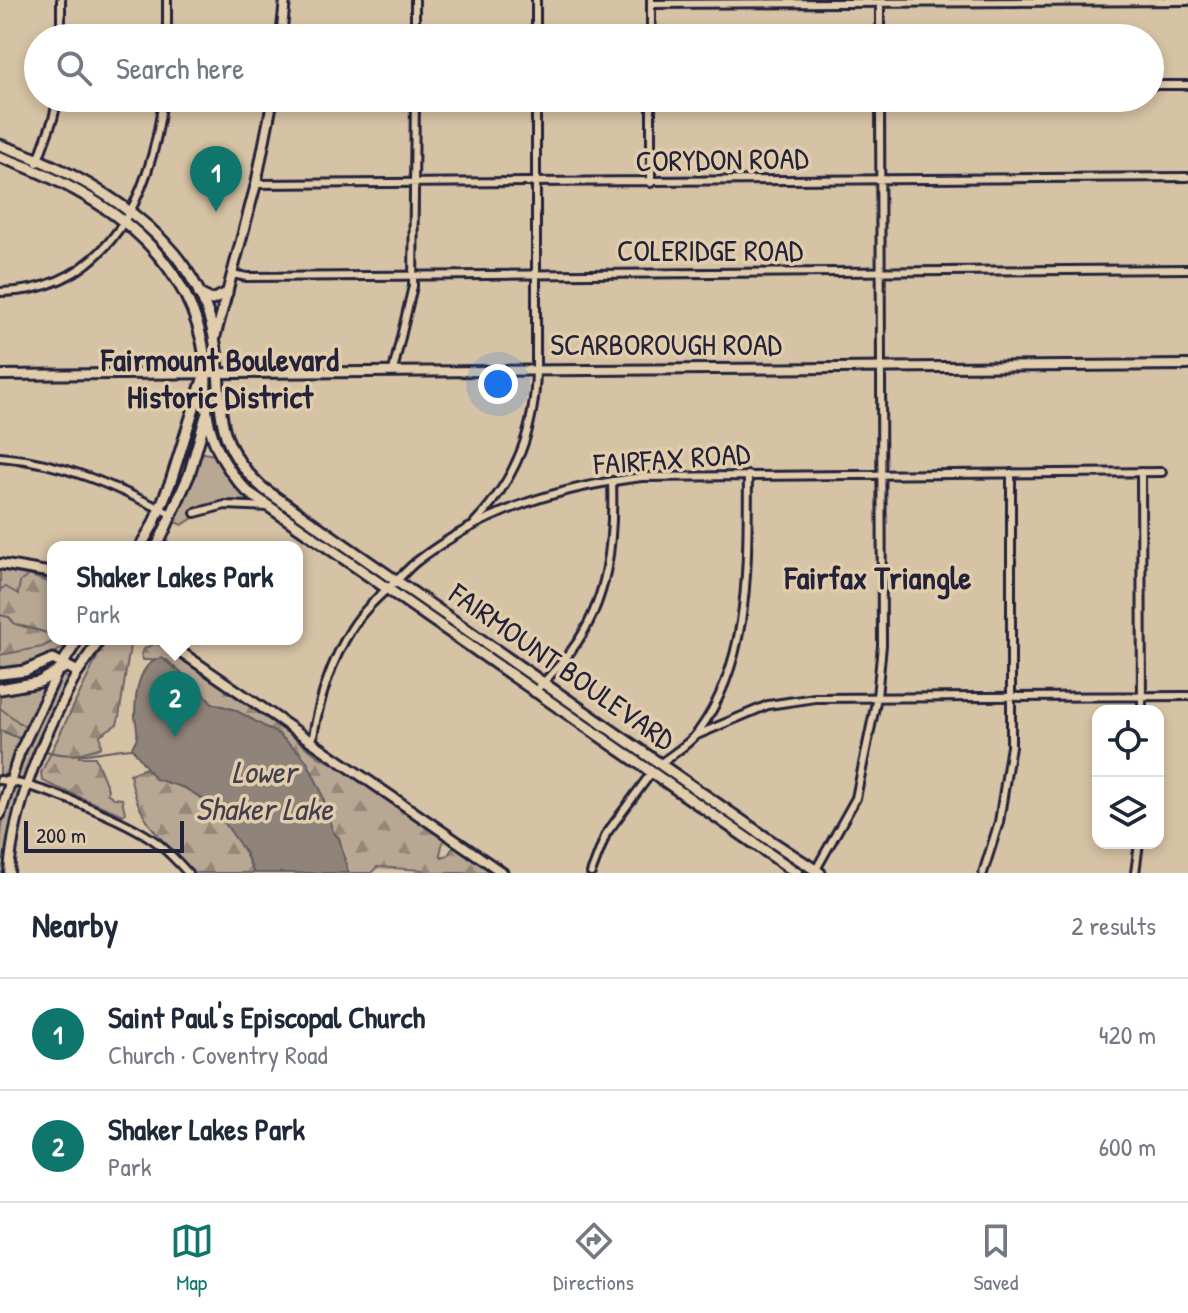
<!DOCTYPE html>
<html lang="en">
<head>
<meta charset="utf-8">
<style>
  :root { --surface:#fff; --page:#f2f2f3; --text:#1f2937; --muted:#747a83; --line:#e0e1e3; --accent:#0f766e }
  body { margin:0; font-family:"Patrick Hand",sans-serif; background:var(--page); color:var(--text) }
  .controls { position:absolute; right:24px; bottom:24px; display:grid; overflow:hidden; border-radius:16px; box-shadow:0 4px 12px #0003 }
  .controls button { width:72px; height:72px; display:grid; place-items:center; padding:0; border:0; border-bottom:2px solid var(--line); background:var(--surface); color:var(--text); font:40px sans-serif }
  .scale { position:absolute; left:24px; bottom:20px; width:160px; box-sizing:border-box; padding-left:8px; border:4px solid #22223b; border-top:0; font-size:22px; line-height:28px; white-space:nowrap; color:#22223b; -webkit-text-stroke:6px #e1ccab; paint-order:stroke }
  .you { position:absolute; left:498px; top:384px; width:28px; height:28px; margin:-20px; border:6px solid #fff; border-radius:50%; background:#1a73e8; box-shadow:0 0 0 12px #1a73e833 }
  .badge { display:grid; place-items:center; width:52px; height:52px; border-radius:50%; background:var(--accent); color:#fff; font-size:26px; font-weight:700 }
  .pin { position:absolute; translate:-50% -66px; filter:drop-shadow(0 2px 4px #0008) }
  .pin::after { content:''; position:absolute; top:42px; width:28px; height:24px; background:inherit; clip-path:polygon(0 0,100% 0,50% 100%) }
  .popup { position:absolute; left:47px; top:541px; width:256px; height:104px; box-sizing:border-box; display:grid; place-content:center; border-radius:16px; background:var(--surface); filter:drop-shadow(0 2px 6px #0005); font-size:26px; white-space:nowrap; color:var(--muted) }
  .popup b { font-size:30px; color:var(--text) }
  .popup::after { content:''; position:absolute; left:50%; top:100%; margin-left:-16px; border:16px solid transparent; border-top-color:var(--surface) }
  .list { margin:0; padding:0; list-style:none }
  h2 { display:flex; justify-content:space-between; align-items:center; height:104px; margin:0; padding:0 32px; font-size:34px }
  h2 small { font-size:26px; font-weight:400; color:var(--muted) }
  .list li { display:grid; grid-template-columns:52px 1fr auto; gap:24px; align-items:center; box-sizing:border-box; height:112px; padding:0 32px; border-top:2px solid var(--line) }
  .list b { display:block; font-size:30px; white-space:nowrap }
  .list p { margin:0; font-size:26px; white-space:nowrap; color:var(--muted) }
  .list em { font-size:26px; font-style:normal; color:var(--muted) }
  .icon { flex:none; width:44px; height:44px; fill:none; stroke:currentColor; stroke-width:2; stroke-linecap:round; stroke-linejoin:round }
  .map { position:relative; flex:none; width:1188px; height:873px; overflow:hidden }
  .search { position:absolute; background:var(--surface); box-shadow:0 4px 12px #0003; left:24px; right:24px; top:24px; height:88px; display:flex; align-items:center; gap:20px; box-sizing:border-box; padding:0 28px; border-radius:44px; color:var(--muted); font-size:30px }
  .sheet { height:328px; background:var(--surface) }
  nav { display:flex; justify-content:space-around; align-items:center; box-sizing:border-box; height:112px; border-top:2px solid var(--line); background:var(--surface); font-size:22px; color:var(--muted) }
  nav a { display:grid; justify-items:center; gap:4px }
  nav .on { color:var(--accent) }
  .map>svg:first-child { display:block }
  .green { fill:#b8a793; stroke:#6d6467; stroke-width:2 }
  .forest { fill:url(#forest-firs); stroke:#6d6467; stroke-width:2 }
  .water { fill:#8f837a; stroke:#635c61; stroke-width:2 }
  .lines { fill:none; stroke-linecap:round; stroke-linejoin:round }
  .stream { stroke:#635c61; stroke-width:2 }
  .minor-casing { stroke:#22223b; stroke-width:12 }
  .tertiary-casing { stroke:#22223b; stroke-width:14 }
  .secondary-casing { stroke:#22223b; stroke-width:15 }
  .minor { stroke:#e1ccab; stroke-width:6 }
  .tertiary { stroke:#e1ccab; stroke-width:8 }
  .secondary { stroke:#e1ccab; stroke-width:9 }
  .labels { text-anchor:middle; stroke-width:7; stroke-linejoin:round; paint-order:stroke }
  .street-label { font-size:30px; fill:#22223b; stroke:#e1ccab }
  .neighbourhood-label { font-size:32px; font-weight:bold; fill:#22223b; stroke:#e1ccab }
  .water-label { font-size:32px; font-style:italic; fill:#433f4e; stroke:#e1ccab }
</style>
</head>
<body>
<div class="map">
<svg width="1188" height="873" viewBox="0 0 1188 873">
  <defs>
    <pattern id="forest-firs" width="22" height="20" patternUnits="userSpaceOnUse" patternTransform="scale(2)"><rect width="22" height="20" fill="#b8a793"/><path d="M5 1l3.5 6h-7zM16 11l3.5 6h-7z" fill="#958879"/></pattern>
  </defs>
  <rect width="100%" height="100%" fill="#d6c2a4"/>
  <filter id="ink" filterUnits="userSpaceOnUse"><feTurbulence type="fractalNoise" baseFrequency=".0125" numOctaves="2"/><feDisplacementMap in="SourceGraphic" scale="16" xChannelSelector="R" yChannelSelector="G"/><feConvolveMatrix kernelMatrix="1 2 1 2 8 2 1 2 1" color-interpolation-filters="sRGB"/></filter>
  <g filter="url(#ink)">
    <path class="green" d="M211,409L216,410C224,443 242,474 267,497L266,501C235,485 215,443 211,409Z
      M192,428L200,430L172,506L168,505L167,501Z
      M203,453L215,455L251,504H220L195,512L196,516L182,525L173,521L199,457Z
      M0,570L53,580V639H73C52,659 28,668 0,671Z
      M63,675L70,680L27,777L22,780L18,778L16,774L30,738L59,677Z
      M39,686L44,689L45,692L10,773L0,775V691Z
      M13,788L21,791V795L6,873H0C0,847 0,809 13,788Z"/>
    <path class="forest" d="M29,575L53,584V639H58L42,647L0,655V589L6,587L18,594L20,582Z
      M106,639H131L119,717L117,724L100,735L101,747C93,751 86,750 79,754V757H95L108,789L107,793L114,798L122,799L125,813L123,815L51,785L42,780L41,773Z
      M154,644H163L251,705L319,757L341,767L444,838L440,854L442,857L448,855L454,846L494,873H427L422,870L377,867L371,873H348L339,838L333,832L321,791L307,762L299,752L278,734L235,710L212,703L197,686L190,682L167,660H143L141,654L145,648Z
      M0,708L25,727L6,775H0Z
      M146,768C157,782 168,781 184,788C219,803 240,840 254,873H193C162,838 138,824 130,774Z"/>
    <path class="water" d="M162,658L197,686L212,703L235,710L278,734L299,752L307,762L321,791L333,832L339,838L348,873H254L245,852L212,805L185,788L155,779L132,748C133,744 136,741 137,737C138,731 136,723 135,717C135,696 138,662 162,658Z"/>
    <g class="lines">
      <path class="stream" d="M0,615L9,617L15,624L47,633
        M0,730L23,740
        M43,750C75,761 99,750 132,748"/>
      <defs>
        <path id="minor" d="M61,0V38
          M415,0V38
          M536,0V38
          M651,0V38
          M880,3V38
          M651,4L1188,1
          M167,38V0
          M1150,85H1188
          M651,98V183
          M37,163L53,119L58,98
          M256,184L1188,177
          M232,274L247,277L1188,269
          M0,292C109,291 152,193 163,98
          M393,371L413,286L415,98
          M0,457C64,462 116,487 173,515
          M1141,472L1142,711
          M195,513L225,505L270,507
          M475,522C516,479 535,430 536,370V98
          M534,693C546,679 560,666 571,651C609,601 614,541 612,481
          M697,735L768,705L815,698L1188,696
          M312,742C319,700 330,663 352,628C362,612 376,599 389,587C399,580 406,570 416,562C482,511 559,487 642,477L1162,472
          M660,764C672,754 689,745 698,732C752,659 747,561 748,475
          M0,780C37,784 127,820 156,842C168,851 178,862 188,873
          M591,873L606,834L652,772
          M814,873L856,798L877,697L882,645L880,98
          M983,873L999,822L1011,746V473
          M1135,873L1139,843"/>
        <path id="tertiary" d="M281,38L285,0
          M215,338L256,184L273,98
          M0,375L1188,365
          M0,564L53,573
          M162,639L503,873
          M0,815L19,754L58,671
          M9,873C14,801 44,735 78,672"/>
        <path id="secondary" d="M0,145C88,175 196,236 214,337C226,402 206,437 264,489L768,839L820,873
          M0,157C97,191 190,249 205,358C207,373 205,387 206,401C207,436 224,468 248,492L797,873
          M199,294L212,300L227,293
          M140,547L153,525L171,481L203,379
          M157,547L189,475L206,416
          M63,663L78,639
          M0,674L25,671L53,659L78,672L100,639
          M0,689L39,682L67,666"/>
      </defs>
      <use href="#minor" class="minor-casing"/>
      <use href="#tertiary" class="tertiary-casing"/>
      <use href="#secondary" class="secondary-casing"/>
      <use href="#minor" class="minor"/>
      <use href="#tertiary" class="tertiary"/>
      <use href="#secondary" class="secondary"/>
    </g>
  </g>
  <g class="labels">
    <g class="street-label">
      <text transform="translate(722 160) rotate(-1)" y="10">CORYDON ROAD</text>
      <text x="710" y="261">COLERIDGE ROAD</text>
      <text x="666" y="355">SCARBOROUGH ROAD</text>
      <text transform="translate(672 459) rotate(-4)" y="10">FAIRFAX ROAD</text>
      <text transform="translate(562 667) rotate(35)" y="10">FAIRMOUNT BOULEVARD</text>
    </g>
    <g class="neighbourhood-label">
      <text x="220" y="371">Fairmount Boulevard<tspan x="220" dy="37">Historic District</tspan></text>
      <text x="878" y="589">Fairfax Triangle</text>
    </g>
    <g class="water-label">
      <text x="264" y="783">Lower<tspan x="264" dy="37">Shaker Lake</tspan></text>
    </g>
  </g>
</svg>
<div class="controls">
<button><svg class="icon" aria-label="locate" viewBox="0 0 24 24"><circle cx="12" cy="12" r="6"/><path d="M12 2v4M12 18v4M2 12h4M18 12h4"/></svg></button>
<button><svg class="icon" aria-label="layers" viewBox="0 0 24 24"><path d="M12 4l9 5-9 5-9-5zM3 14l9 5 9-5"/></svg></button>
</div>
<div class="scale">200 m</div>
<div class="you"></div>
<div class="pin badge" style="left:216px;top:212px">1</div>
<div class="pin badge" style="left:175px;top:737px">2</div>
<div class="popup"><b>Shaker Lakes Park</b>Park</div>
<div class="search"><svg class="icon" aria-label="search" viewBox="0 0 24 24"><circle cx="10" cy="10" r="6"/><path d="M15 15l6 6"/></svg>Search here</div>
</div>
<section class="sheet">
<h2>Nearby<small>2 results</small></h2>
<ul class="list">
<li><span class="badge">1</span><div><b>Saint Paul's Episcopal Church</b><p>Church · Coventry Road</p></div><em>420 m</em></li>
<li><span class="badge">2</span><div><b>Shaker Lakes Park</b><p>Park</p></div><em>600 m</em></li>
</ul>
</section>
<nav>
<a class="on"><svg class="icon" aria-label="map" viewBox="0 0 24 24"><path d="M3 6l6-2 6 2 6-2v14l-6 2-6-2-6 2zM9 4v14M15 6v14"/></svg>Map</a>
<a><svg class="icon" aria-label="directions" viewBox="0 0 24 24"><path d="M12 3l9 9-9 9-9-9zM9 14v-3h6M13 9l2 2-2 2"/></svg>Directions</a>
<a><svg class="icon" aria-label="saved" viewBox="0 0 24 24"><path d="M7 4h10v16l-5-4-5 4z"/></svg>Saved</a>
</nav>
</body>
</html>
